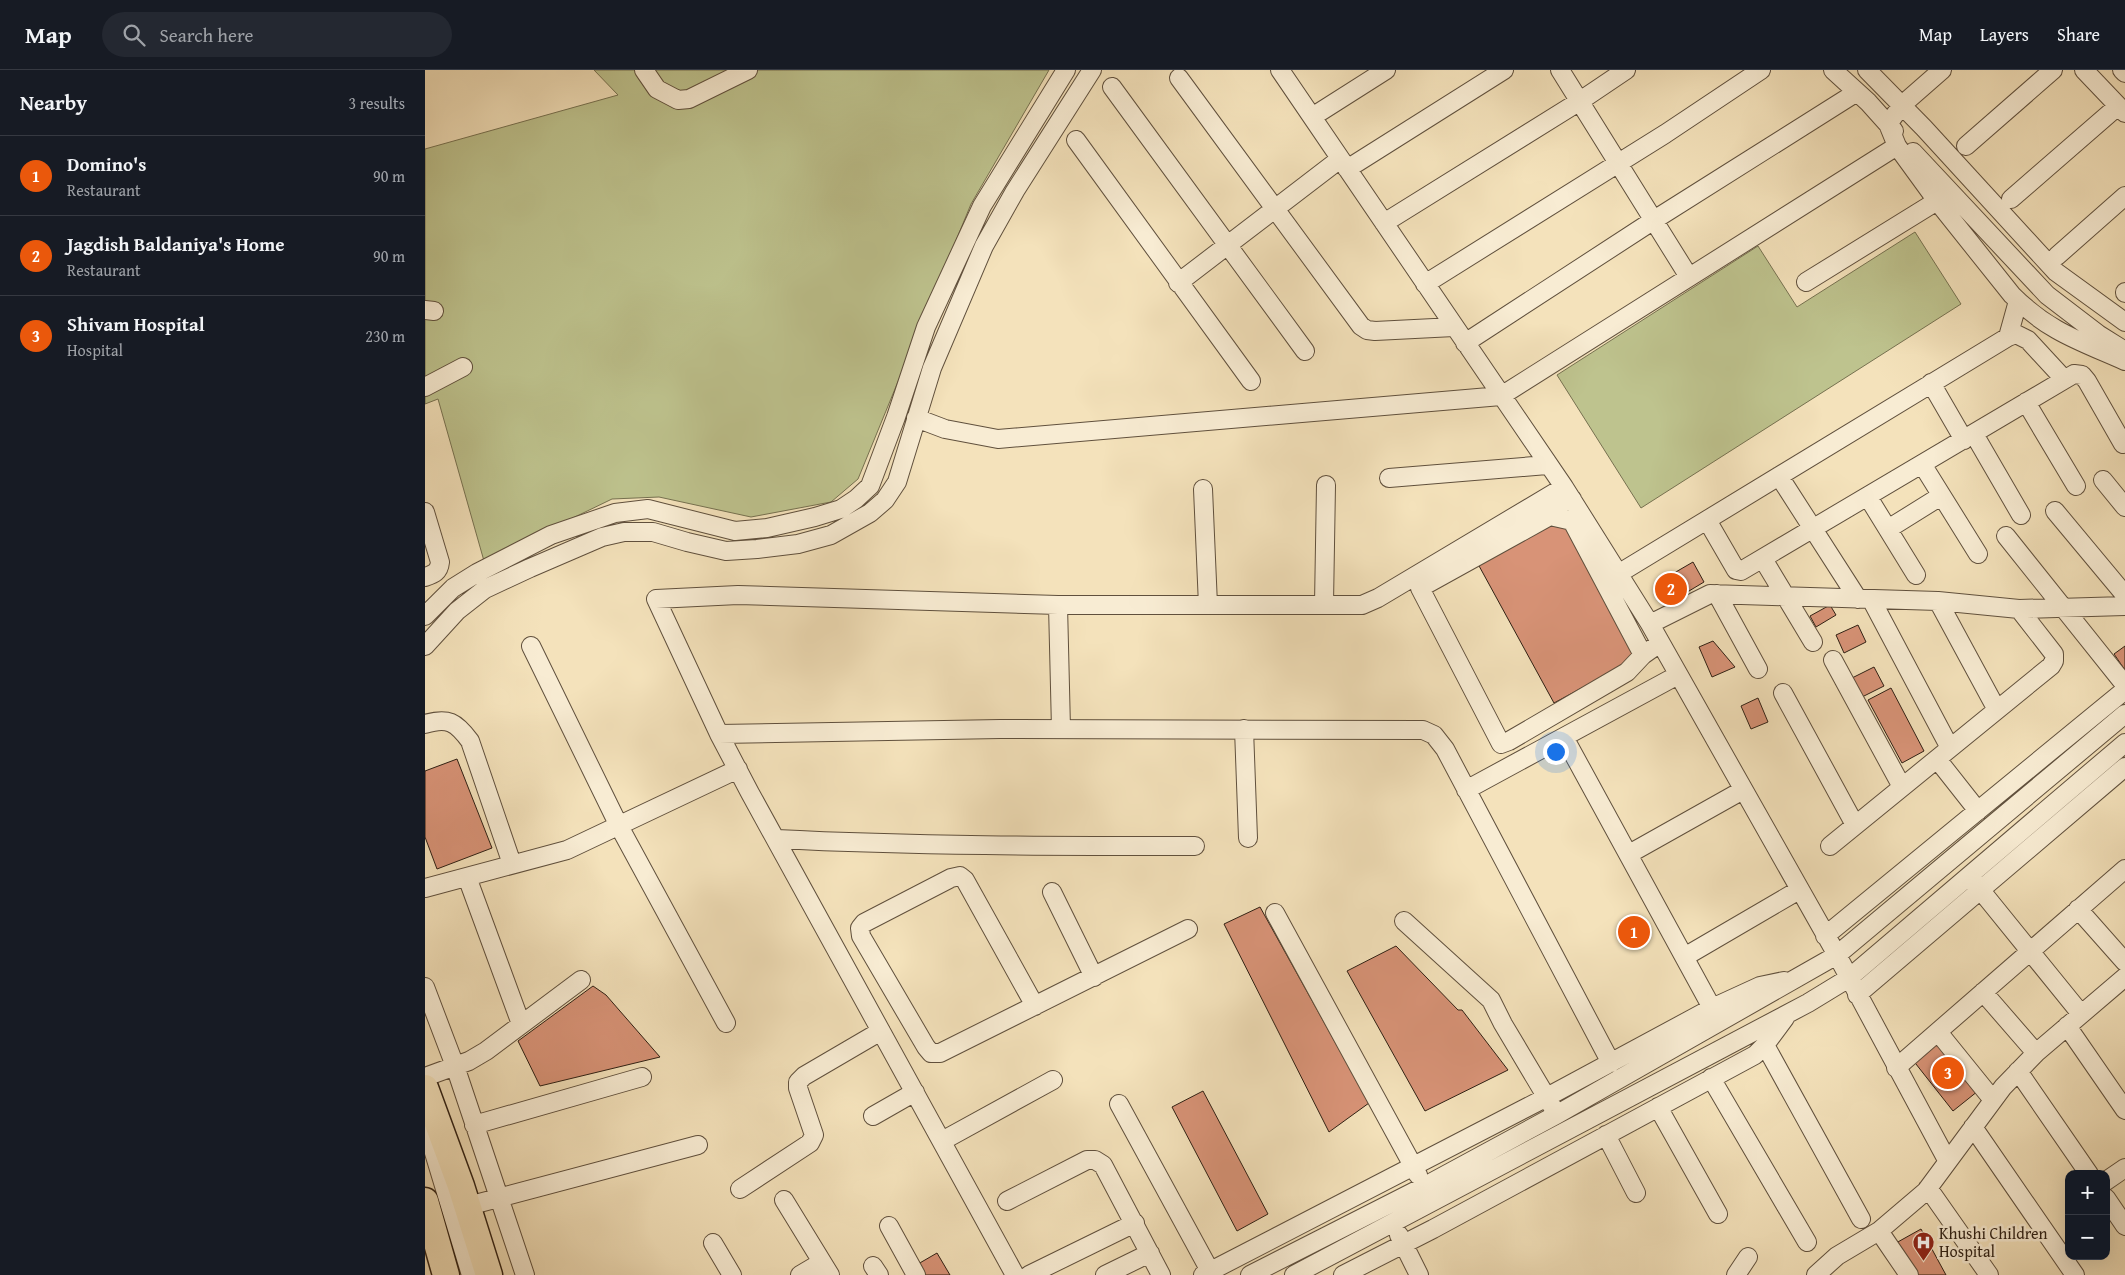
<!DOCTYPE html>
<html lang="en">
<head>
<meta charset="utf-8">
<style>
  :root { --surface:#171b24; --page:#242831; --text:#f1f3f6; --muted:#9ea1a6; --line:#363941; --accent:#ea580c }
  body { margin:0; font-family:"Gentium Book Plus",serif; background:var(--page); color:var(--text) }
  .controls { position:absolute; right:15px; bottom:15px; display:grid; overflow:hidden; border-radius:10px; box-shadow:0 5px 20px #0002 }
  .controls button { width:45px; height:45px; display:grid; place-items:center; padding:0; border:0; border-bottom:1px solid var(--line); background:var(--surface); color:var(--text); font:25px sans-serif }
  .you { position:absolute; left:1130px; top:681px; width:18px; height:18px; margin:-12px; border:4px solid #fff; border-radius:50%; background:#1a73e8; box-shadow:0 0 0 8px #1a73e833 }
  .badge { display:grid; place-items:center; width:32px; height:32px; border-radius:50%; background:var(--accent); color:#fff; font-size:16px; font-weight:700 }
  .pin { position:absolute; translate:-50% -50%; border:2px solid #fff; box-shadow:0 1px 5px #0006 }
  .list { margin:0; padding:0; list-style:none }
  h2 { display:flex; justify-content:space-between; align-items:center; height:65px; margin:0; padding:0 20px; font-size:21px }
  h2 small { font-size:16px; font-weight:400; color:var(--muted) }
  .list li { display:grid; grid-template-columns:32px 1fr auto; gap:15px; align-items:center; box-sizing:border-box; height:80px; padding:0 20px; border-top:1px solid var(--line) }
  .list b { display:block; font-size:19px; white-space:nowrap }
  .list p { margin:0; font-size:16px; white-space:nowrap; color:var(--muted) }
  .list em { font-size:16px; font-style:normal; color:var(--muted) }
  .icon { flex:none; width:28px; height:28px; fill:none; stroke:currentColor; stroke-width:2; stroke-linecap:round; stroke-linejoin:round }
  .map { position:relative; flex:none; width:1700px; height:1205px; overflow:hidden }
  header { display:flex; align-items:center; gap:30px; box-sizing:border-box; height:70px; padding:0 25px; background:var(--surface); border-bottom:1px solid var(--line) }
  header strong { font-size:24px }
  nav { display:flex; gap:28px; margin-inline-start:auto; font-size:18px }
  .search { width:350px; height:45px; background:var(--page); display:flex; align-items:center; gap:12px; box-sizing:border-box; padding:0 18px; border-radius:28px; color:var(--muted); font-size:19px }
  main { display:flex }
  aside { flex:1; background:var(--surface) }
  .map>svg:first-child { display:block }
  .green { fill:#bec38e; stroke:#767150 }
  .building { fill:#d89377; stroke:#2e1f13 }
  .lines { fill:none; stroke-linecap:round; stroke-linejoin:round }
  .minor-casing { stroke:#60503d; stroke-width:20 }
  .highway-casing { stroke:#2e1f13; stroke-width:29 }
  .minor { stroke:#f8ecd3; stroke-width:18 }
  .highway { stroke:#f4e2bb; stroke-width:26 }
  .labels { text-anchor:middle; stroke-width:5; stroke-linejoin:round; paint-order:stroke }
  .poi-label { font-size:16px; fill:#2e1f13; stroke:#f8ecd3; text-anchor:start }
</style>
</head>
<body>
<header>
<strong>Map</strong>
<div class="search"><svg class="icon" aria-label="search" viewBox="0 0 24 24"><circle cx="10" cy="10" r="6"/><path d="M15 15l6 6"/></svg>Search here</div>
<nav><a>Map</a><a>Layers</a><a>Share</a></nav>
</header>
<main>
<aside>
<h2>Nearby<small>3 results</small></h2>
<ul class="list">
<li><span class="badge">1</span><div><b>Domino's</b><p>Restaurant</p></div><em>90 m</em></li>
<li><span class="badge">2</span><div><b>Jagdish Baldaniya's Home</b><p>Restaurant</p></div><em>90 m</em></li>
<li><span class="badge">3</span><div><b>Shivam Hospital</b><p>Hospital</p></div><em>230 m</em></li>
</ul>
</aside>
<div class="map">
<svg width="1700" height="1205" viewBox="0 0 1700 1205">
  <rect width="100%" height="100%" fill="#f4e2bb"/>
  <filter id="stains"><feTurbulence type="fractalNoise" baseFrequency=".004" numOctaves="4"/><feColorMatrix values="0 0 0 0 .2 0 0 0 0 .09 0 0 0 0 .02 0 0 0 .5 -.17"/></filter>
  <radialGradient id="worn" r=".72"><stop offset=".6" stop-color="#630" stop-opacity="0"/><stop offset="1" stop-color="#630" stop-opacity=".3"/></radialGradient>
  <path class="green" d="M169,0H624L546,134L433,409L406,432L326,447L234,427L187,429L59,491L13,329L0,334V79L193,25Z
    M1490,162L1536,234L1216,438L1132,305L1333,176L1372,237Z"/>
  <path class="building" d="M1136,449L1212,588L1129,633L1053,494Z
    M1268,492L1279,512L1249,530L1237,510Z
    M1405,535L1411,545L1391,557L1385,546Z
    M1433,555L1441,572L1419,583L1411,565Z
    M1288,571L1310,597L1287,607L1274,577Z
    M1700,576V600L1689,584Z
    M1449,597L1459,616L1437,627L1427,608Z
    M1466,618L1499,681L1477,693L1443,630Z
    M1333,628L1343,652L1326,659L1316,636Z
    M32,689L67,778L12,799L0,767V701Z
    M835,837L944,1033L904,1062L799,854Z
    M971,876L1033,940H1037L1083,1000L1000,1041L922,901Z
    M168,916L181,925L235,987L115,1016L93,971Z
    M1512,969L1553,1021L1528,1041L1487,989Z
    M778,1021L843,1144L812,1161L747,1037Z
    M1496,1159L1521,1205H1489L1471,1173Z
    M512,1183L525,1205H500L493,1194Z"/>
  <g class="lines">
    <defs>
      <path id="minor" d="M219,0L232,19L253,30L264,29L323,0
        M855,0L1139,417L1225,554L1412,885L1522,1090
        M1135,0L1264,207
        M1408,0L1443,32L1469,61
        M1442,0L1499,58L1631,202L1700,252
        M1517,0L1477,35L1463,54L1472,76L1512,131L1587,225C1624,262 1655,271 1700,291
        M1659,0L1700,43
        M1697,0L1700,3
        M754,8L936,256L942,260L950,261L1029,257
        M687,17L880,281
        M887,47L961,0
        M651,70L826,311
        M1541,76L1628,0
        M1488,82L1622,225L1673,264L1700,281
        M922,99L1079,0
        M1586,129L1693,36
        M959,153L1155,31L1201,0
        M1632,186L1700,126
        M1381,212L1512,131
        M753,213L915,89
        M1000,214L1240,64L1336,0
        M1700,223V222
        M0,240L9,241
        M1583,267L1593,231
        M1040,273L1229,150L1432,22
        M1506,313L1539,370
        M0,317L38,297
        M1601,332L1651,416
        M491,348L520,359L573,369L1076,326L1472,76
        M1549,364L1596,445
        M1497,394L1553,484
        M1354,406L1433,529
        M964,408L1122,395
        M1678,410L1700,437
        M778,419L783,535
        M1443,427L1491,505
        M1147,429L1133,435L1125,446L995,518L1076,674L1084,671L1202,602L1218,585L1235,573
        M1630,441L1700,525
        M0,442L15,492C14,502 9,504 0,507
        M1125,446L1147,451L1218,585
        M1282,450L1311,500L1316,501L1649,304L1657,305L1662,311L1698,374
        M1463,459L1516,426
        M1581,466L1700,615
        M1338,489L1388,572
        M1193,504L1583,267L1591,264L1603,270L1639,309
        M1292,524L1333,599
        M1446,529L1525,678
        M1513,531L1572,640
        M899,534L901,415
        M633,535L636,659
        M0,546L28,518L52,503L126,465L190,443L223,439L310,461L342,458L390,447L416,439L431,429L445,416L471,347L501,257L557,136L641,0
        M1225,554L1285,524L1513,531L1594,539L1700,536
        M0,576L32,541L60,519L105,498L177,467L199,462H228L262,472L301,481L332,479L373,474L406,465L445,443L460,430L472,412L507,298L559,176L590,121L667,0
        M106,576L194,756L301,953
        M1408,590L1477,717
        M1358,623L1430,755
        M0,654C23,647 31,652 45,671L87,794
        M819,659L823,768
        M294,664L575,659L998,660L1009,665L1020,679L1186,993
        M1139,667L1287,938
        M1512,689L1553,741
        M1041,720L1253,605
        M351,769C490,776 630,776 770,776
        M1405,776L1626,596L1629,591V584L1594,539
        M1204,784L1318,720
        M42,807L96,954
        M1549,812L1656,944
        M0,818L142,780L313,699
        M627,822L669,907
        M1653,839L1700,892
        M850,843L993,1105
        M979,851L1066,930L1078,954L1128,1038
        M1400,866L1700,620
        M1261,886L1374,820
        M0,917L30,996L100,1205
        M1558,922L1611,983
        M1432,925L1700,697
        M610,936L540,810L535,806L526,808L439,853L435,858L436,866L501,977L506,983H515L763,859
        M1642,956L1700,1040
        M1513,962L1568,1030
        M1340,975L1436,1149
        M1471,998L1700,799
        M1593,1001L1664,1104
        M0,1007L44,991L61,981L156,910
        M1286,1008L1382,1172
        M694,1034L785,1201
        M1233,1037L1293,1144
        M448,1046L490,1022
        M0,1053L46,1205
        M49,1055L217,1007
        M1548,1057L1650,1205
        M1181,1065L1211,1123
        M517,1071L628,1010
        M1681,1111L1700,1098
        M1503,1118L1564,1205
        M315,1119L385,1073L389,1065L373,1018V1012L379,1006L456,961
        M1681,1128L1700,1156
        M359,1130L405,1205
        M582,1131L662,1090H670L678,1095L736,1205
        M43,1136L273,1075
        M464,1156L491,1205
        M1454,1161L1484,1205
        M974,1165L994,1205
        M288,1173L307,1205
        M448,1196L454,1205
        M375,1205L397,1192
        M590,1205L325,723L294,664L231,529L313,525L633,535H937L953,528L1139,417
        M604,1205L710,1153
        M680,1205L725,1183
        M778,1205L1122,1027L1287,938L1335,916L1359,911
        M825,1205L1000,1116L1131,1045L1412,885L1700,644
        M869,1205L1383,933L1424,908L1700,673
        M918,1205L1008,1159L1330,985L1340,975L1360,948
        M1311,1205L1323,1187
        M1391,1205L1412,1186L1454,1161L1501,1121L1578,1017L1611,983L1700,907"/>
      <path id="highway" d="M0,1018L36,1116L64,1205
        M0,1131L21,1205"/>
    </defs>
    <use href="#minor" class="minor-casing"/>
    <use href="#highway" class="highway-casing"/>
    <use href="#minor" class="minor"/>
    <use href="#highway" class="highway"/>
  </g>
  <defs>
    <symbol id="hospital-pin" viewBox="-11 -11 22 30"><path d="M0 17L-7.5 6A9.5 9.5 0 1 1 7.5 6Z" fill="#8f2418" stroke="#f8ecd3"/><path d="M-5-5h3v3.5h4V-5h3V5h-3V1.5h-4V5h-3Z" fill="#fff"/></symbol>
  </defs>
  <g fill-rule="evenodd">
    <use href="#hospital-pin" x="1486" y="1160" width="25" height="34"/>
  </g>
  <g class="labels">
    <g class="poi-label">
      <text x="1514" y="1169">Khushi Children<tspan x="1514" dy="18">Hospital</tspan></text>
    </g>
  </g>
  <rect width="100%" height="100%" filter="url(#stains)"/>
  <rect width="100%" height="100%" fill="url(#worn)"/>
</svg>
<div class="controls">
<button>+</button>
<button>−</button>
</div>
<div class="you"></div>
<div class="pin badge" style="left:1209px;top:862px">1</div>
<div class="pin badge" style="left:1246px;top:519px">2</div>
<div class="pin badge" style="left:1523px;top:1003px">3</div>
</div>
</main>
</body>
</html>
